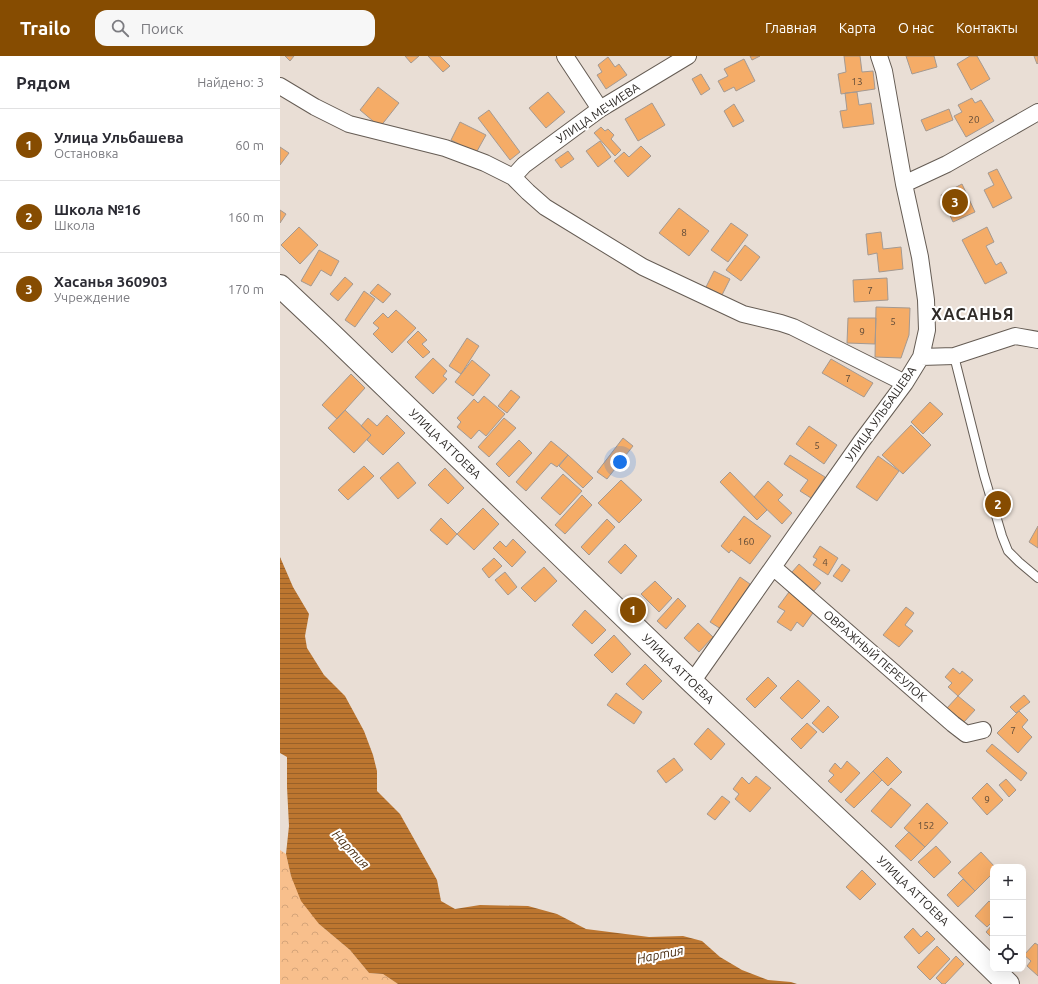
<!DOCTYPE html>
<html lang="ru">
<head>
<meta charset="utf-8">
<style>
  :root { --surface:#fff; --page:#f7f7f7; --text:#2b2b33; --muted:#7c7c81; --line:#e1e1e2; --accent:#864c01 }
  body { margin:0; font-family:Ubuntu,sans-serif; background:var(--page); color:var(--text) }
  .controls { position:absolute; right:12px; bottom:12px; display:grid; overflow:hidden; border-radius:8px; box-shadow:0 4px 16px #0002 }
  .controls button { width:36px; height:36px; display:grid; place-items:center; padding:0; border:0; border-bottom:1px solid var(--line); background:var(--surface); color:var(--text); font:20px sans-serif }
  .you { position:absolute; left:340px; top:406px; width:14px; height:14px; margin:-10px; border:3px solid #fff; border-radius:50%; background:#1a73e8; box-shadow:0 0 0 6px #1a73e833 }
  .badge { display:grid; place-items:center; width:26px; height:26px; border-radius:50%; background:var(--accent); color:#fff; font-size:13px; font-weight:700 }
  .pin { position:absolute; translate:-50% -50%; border:2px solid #fff; box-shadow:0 1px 4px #0006 }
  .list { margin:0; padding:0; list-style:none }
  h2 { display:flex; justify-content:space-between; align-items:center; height:52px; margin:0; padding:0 16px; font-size:17px }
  h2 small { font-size:13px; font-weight:400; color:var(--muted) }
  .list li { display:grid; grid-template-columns:26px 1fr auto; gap:12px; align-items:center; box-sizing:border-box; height:72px; padding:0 16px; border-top:1px solid var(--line) }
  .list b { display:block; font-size:15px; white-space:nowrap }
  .list p { margin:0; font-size:13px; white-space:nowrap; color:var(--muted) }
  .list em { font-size:13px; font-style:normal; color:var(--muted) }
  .icon { flex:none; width:22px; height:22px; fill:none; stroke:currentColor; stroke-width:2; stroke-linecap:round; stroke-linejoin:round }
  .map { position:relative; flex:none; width:758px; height:928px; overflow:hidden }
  header { display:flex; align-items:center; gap:24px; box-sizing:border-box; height:56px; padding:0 20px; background:var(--accent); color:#fff }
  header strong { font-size:19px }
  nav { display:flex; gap:22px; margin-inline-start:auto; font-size:14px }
  .search { width:280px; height:36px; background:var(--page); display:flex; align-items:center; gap:10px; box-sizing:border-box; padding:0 14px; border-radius:12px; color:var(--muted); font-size:15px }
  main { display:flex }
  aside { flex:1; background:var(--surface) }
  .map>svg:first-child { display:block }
  .forest { fill:url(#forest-crowns) }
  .water { fill:url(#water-rules) }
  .building { fill:#f5ac67; stroke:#a49991 }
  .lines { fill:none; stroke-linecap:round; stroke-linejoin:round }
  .lane-casing { stroke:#655c54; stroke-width:10 }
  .street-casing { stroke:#655c54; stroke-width:18 }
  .secondary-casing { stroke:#655c54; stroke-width:24 }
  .lane { stroke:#fff; stroke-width:8 }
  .street { stroke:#fff; stroke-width:16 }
  .secondary { stroke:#fff; stroke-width:22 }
  .labels { text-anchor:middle; stroke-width:4; stroke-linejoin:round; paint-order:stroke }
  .number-label { font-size:10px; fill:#604b38 }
  .street-label { font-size:12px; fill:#2f2b28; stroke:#fff }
  .water-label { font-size:13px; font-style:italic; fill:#4d3013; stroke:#fff }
  .district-label { font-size:16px; font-weight:bold; letter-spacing:1px; fill:#2f2b28; stroke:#fff }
</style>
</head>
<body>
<header>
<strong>Trailo</strong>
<div class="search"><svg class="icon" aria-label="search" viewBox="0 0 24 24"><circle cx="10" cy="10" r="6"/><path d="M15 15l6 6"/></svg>Поиск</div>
<nav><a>Главная</a><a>Карта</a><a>О нас</a><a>Контакты</a></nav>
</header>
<main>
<aside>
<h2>Рядом<small>Найдено: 3</small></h2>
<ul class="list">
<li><span class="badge">1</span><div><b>Улица Ульбашева</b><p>Остановка</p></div><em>60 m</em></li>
<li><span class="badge">2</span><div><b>Школа №16</b><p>Школа</p></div><em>160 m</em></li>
<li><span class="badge">3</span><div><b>Хасанья 360903</b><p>Учреждение</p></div><em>170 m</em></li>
</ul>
</aside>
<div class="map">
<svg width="758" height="928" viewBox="0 0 758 928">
  <defs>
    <pattern id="forest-crowns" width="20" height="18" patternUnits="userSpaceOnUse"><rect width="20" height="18" fill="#f8bf8c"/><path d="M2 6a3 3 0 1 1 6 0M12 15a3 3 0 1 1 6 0" fill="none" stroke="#d5a479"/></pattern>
    <pattern id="water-rules" width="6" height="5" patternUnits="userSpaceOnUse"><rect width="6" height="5" fill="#bc7630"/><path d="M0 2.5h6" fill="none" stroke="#996129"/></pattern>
  </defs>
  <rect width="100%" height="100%" fill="#e9ded5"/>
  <path class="forest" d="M0,794L6,798L11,820L39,868L70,894L89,917L103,918L118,928H0Z"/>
  <path class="water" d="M0,501L13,531L29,558L25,580L27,592L44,619L65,640L84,675L93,699L97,715V735L120,758L157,824L161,845L175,853L200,849L248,850L277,858L306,873L369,881L403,880L422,885L440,901L462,914L488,924L511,926L517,928H118L103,918L89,917L70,894L39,868L21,845L11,820L6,798L9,770L7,731V701L0,697Z"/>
  <path class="building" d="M5,0H14L10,5Z
    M125,0H139L131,7Z
    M148,0H160L170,10L163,16Z
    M470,0H480L472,4Z
    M564,0H580L582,16L593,15L595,33L561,38L558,18L566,16Z
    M626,0H654L657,11L632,18Z
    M690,0H697L710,23L691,34L677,8Z
    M754,0H758V7L757,8Z
    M328,1L335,11L339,8L347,19L326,33L317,19L322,16L318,9Z
    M464,3L475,25L456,35L454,31L444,36L438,25L448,20L444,13Z
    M421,18L430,33L421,39L412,23Z
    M98,31L119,47L100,71L80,54Z
    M268,36L285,56L266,72L249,52Z
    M577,36L579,49L591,47L594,68L563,72L560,55L567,54L565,37Z
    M692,42L695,47L701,44L714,65L686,81L674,60L682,56L678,49Z
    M372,47L385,69L358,85L345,63Z
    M454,48L464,65L453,71L444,55Z
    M669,53L673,64L646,75L641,64Z
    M209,54L240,96L230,104L198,62Z
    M180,66L206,79L196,97L171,84Z
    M321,71L325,75L328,73L334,79L331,83L341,94L335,100L314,77Z
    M320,85L331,101L318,111L306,95Z
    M361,90L371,100L348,121L334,105L344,96L349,101Z
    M0,91L9,97L0,109Z
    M288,95L294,103L281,112L275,104Z
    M717,113L732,142L713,152L704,134L714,129L708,117Z
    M682,128L695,156L673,166L661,139Z
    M399,152L429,175L409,200L379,177Z
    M0,154L6,158L0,167Z
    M451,167L468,179L448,206L431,194Z
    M19,171L38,189L20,208L1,189Z
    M707,171L714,186L706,190L716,209L721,206L727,217L705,228L682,184Z
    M601,176L603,193L621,191L623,213L599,216L597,197L588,199L586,178Z
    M465,189L480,201L461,225L446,214Z
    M39,194L59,205L51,220L41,214L31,230L21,225Z
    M434,215L450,223L442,239L426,231Z
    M65,221L73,228L58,245L50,238Z
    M607,222L608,244L574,246L573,224Z
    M98,228L111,238L103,247L90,237Z
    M84,235L95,243L75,271L65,264Z
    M596,251L630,252L629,279L621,302L595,301Z
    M116,254L136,272L112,297L93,278L99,272L93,267L103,257L108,262Z
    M568,262H596L595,288L567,287Z
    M138,275L147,284L142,288L150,296L143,302L127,286Z
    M187,282L199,290L181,318L169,310Z
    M153,302L167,315L163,320L167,323L153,338L135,321Z
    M551,303L593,327L584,341L542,317Z
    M192,304L210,319L193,340L175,326Z
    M71,318L85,332L57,363L42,349Z
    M231,334L240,341L227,357L218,350Z
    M204,340L225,358L206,380L199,374L191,383L177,371L181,366L177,362L194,343L198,347Z
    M650,346L663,358L643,378L631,366Z
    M65,354L91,379L74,397L48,372Z
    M107,359L125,377L103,399L87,384L91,379L81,370L88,362L97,370Z
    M224,362L236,372L209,401L198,391Z
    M631,369L651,389L623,418L602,399Z
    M529,370L557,389L544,408L516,388Z
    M343,382L353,390L327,423L317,416Z
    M239,384L252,397L229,421L216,408Z
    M271,385L288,399L277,411L271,407L246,435L236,426Z
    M288,399L313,422L303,432L279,410Z
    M510,399L545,421L531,442L520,435L528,424L504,408Z
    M598,400L619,415L597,445L576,431Z
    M118,406L136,427L118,443L100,422Z
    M84,410L94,420L68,444L58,434Z
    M165,412L184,432L168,448L148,429Z
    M450,416L487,454L477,464L440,426Z
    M283,418L302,435L280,459L261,442Z
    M341,424L362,444L339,467L318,447Z
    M488,425L503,439L498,444L512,457L502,468L474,441Z
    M302,439L312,449L285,478L275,469Z
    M203,452L219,468L194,494L177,478Z
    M464,460L491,480L470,508L451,494L449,497L441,490Z
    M161,462L177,478L167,489L150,474Z
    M327,463L335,471L309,499L301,491Z
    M758,470V492L749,486Z
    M233,483L246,496L232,511L213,492L220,485L226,491Z
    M345,488L357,500L341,518L328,506Z
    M540,490L558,502L548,519L533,509L537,503L533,501Z
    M214,502L222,510L209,522L202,513Z
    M519,508L541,527L534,535L512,516Z
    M562,508L570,514L562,526L553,520Z
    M264,511L277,525L255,546L241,532Z
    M225,516L237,531L228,539L215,524Z
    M460,521L470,528L441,573L430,566Z
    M375,525L392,542L379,556L361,538Z
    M509,536L535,554L523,571L517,566L511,575L497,566L505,555L498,551Z
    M398,542L406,550L386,573L377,565Z
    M626,551L634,557L625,569L633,575L619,591L603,579Z
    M305,554L326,574L312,588L292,569Z
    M418,567L433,581L419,596L404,582Z
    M334,579L351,598L332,617L314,599Z
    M365,608L382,625L363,644L346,628Z
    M673,612L680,618L682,615L693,624L678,640L668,631L672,627L665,621Z
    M488,621L497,630L475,652L466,643Z
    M518,624L540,645L522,663L500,642Z
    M336,637L362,656L354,668L327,649Z
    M744,639L750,646L736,657L730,651Z
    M678,640L695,654L684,666L667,652Z
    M548,650L559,661L543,677L532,667Z
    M739,655L748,664L742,671L752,681L738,697L717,677Z
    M527,667L537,676L521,693L511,683Z
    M428,672L445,688L431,704L414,688Z
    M712,688L747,717L741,725L706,695Z
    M607,701L622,716L608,730L593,715Z
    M394,702L403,714L386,727L377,715Z
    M567,705L580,717L561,737L548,725L554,719L549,715L555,707L561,713Z
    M593,715L602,724L574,752L565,744Z
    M476,720L491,732L470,756L455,743L459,738L453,733L462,721L469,728Z
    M726,723L736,734L729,741L719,729Z
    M707,727L723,744L707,759L692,742Z
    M611,732L631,749L611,772L591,755Z
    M442,740L450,746L435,764L427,758Z
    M647,747L668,767L645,791L624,772Z
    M629,776L645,791L631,805L615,790Z
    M656,790L671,806L654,822L638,806Z
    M701,796L715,811H713V817L695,835L678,817Z
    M582,814L596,828L580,844L566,831Z
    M683,823L695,835L678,851L667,839Z
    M709,845L713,849V865L707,871L695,860Z
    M712,869L713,871V883L706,876Z
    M633,872L641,881L647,875L655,883L639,898L624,881Z
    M755,887L758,889V920L747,910L751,905L744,899Z
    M657,890L670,903L650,924L637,911Z
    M676,900L684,908L665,928H662L656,922Z"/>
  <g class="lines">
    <defs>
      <path id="lane" d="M674,300L704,419L722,480L728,495L739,506L758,522"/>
      <path id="street" d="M285,0L320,53
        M0,30L35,51L69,68L165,92L205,107L233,121L248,136L265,151L363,211L463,258L501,267L513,271L625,327
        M233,121L244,109L320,53L408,0
        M624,128L667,108L758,56
        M641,301L674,300L735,280L758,284
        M493,511L673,668L686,678L703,674
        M412,626L581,386L625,327L641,301L647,274L646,244L640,201L624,128L604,15L599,0"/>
      <path id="secondary" d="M0,230L50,277L412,626L596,799L728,928"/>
    </defs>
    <use href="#lane" class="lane-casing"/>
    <use href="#street" class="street-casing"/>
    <use href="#secondary" class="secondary-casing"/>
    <use href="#lane" class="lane"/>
    <use href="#street" class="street"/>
    <use href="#secondary" class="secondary"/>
  </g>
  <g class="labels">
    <g class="number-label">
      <text x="577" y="29">13</text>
      <text x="694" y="67">20</text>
      <text x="404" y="180">8</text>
      <text x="590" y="238">7</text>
      <text x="613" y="269">5</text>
      <text x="582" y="279">9</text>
      <text x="568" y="326">7</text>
      <text x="537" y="393">5</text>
      <text x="466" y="489">160</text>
      <text x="545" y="510">4</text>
      <text x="733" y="678">7</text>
      <text x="707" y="747">9</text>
      <text x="646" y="773">152</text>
    </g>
    <g class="street-label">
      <text transform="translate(318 57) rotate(-34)" y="4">УЛИЦА МЕЧИЕВА</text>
      <text transform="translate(601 358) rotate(-55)" y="4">УЛИЦА УЛЬБАШЕВА</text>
      <text transform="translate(165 388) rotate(44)" y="4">УЛИЦА АТТОЕВА</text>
      <text transform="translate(595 600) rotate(41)" y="4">ОВРАЖНЫЙ ПЕРЕУЛОК</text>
      <text transform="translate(398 613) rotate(44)" y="4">УЛИЦА АТТОЕВА</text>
      <text transform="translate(633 835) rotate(44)" y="4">УЛИЦА АТТОЕВА</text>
    </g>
    <g class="water-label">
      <text transform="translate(71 793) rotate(47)" y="5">Нартия</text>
      <text transform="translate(380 898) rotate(-11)" y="5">Нартия</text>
    </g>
    <g class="district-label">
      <text x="693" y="264">ХАСАНЬЯ</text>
    </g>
  </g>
</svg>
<div class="controls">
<button>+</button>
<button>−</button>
<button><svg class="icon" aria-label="locate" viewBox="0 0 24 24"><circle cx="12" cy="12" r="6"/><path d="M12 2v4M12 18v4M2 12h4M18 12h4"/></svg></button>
</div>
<div class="you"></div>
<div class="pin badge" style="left:353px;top:554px">1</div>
<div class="pin badge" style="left:718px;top:448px">2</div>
<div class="pin badge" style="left:675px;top:146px">3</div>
</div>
</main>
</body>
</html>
